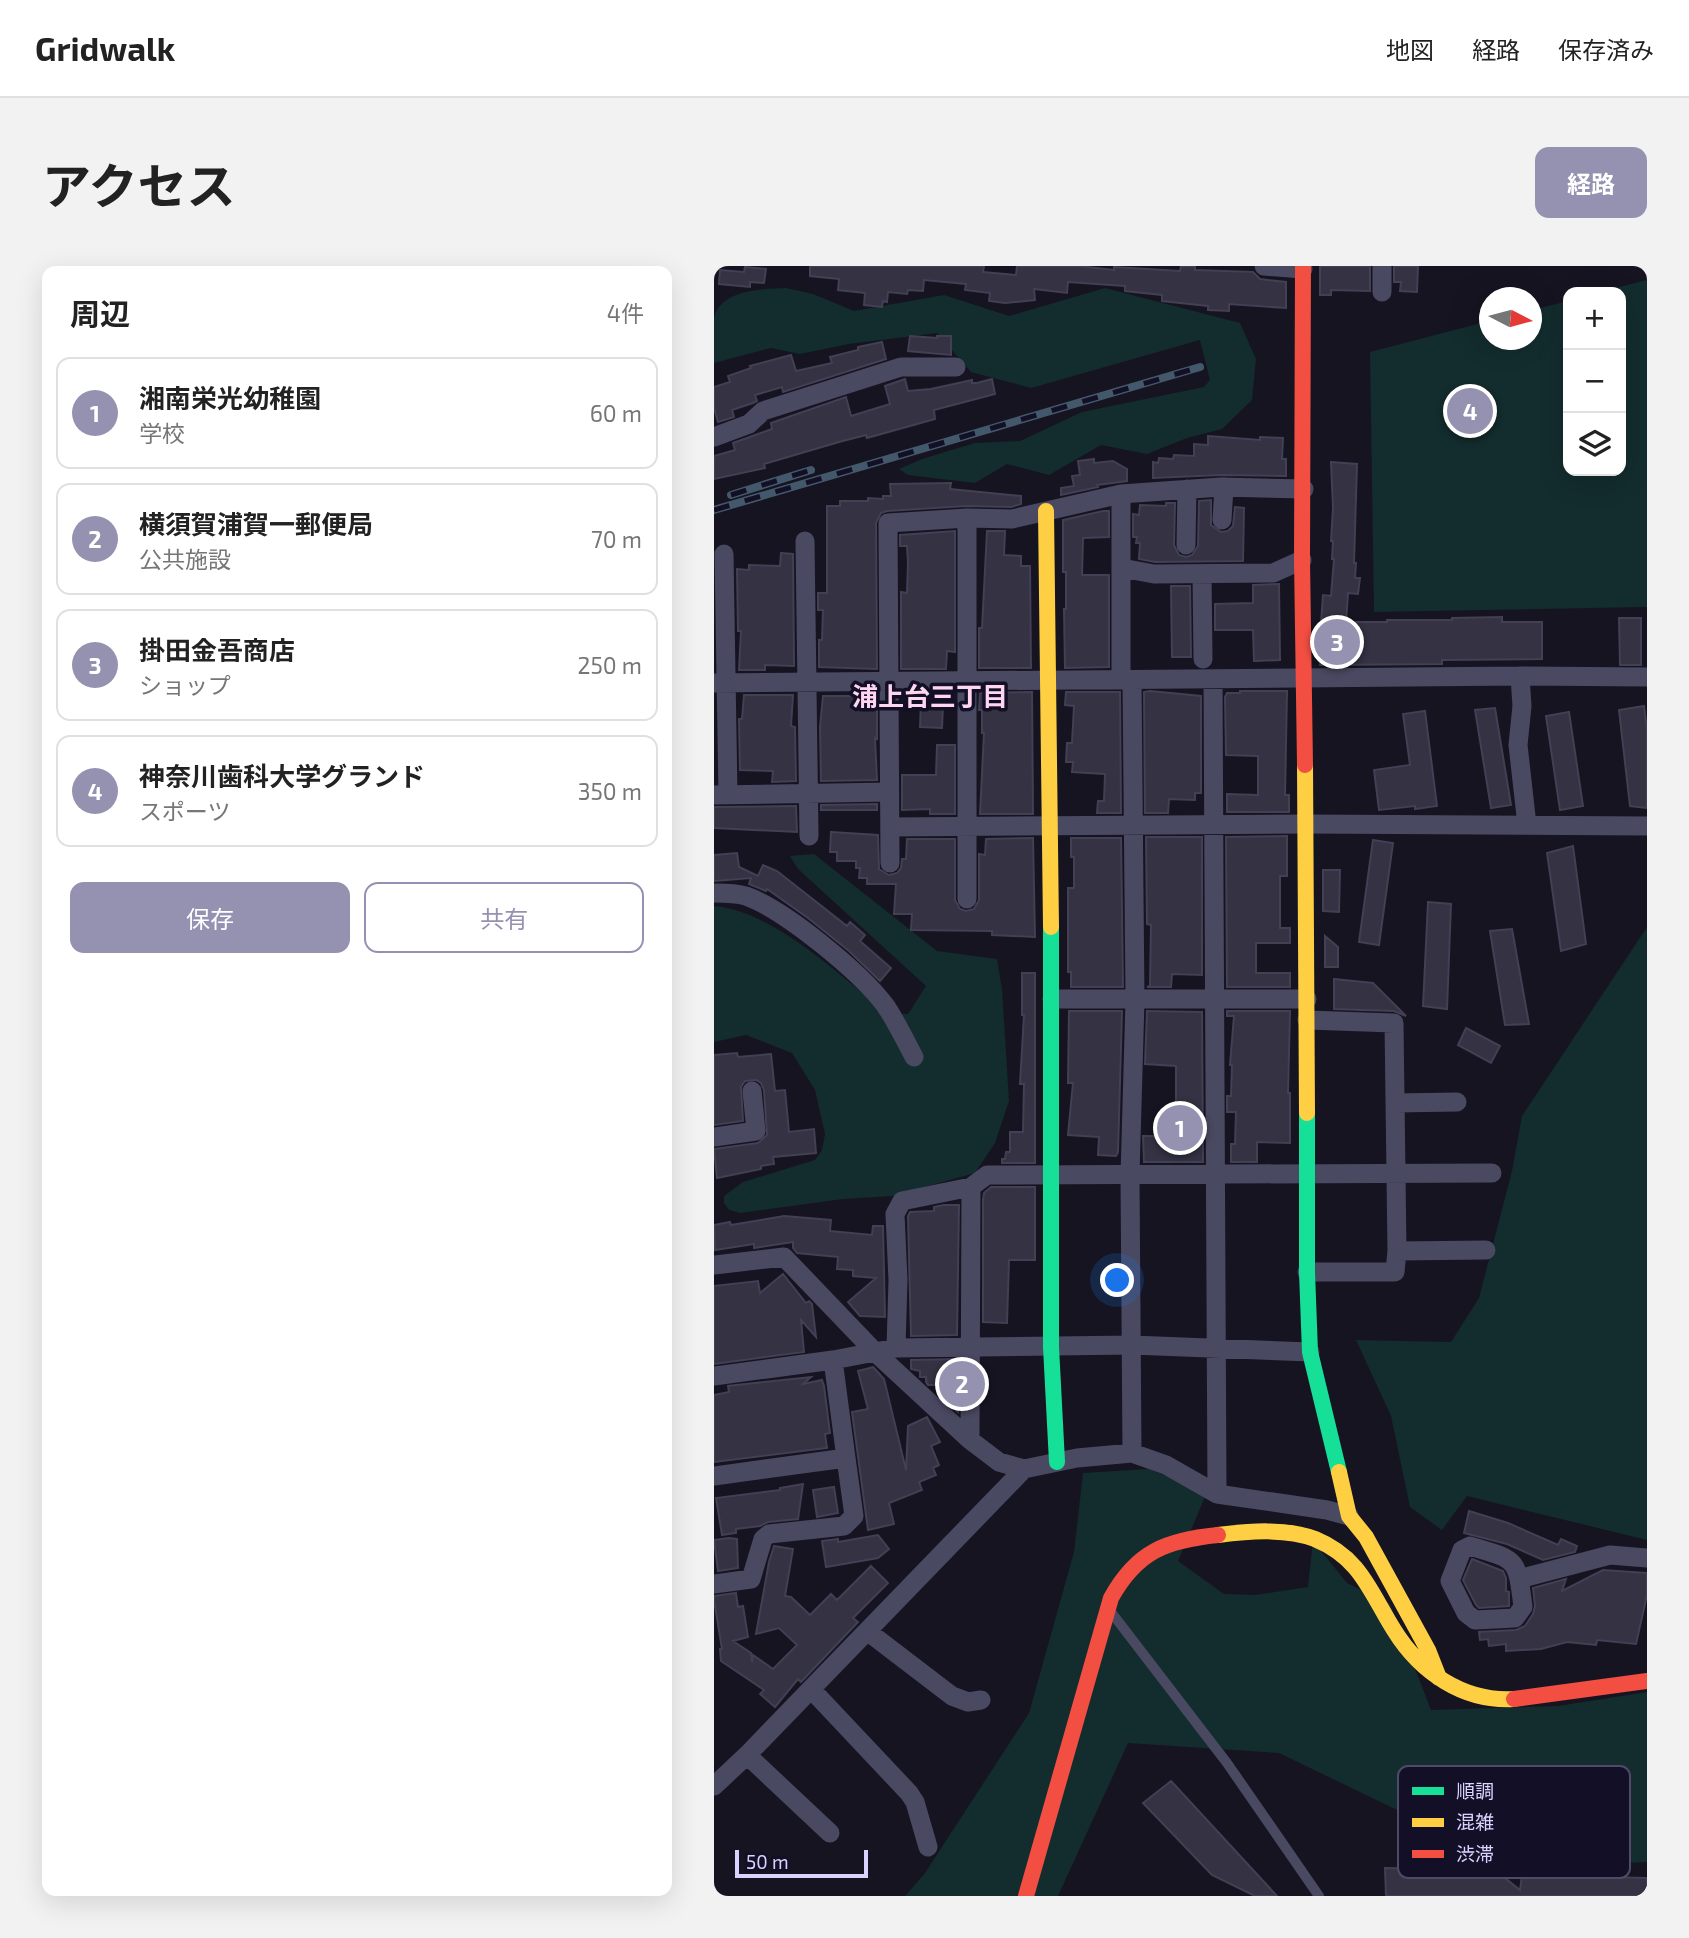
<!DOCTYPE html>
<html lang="ja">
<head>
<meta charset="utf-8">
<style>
  :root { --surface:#fff; --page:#f2f2f2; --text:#222; --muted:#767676; --line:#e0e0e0; --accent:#9591b1 }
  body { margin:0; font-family:"Exo 2","Noto Sans JP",sans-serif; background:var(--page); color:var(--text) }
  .controls { position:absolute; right:21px; top:21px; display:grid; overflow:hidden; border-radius:14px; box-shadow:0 7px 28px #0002 }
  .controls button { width:63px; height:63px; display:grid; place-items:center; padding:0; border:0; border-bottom:2px solid var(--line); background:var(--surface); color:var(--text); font:35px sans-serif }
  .compass { position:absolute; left:765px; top:21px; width:63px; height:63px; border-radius:50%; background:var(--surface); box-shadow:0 7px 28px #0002; rotate:96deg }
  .scale { position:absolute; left:21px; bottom:18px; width:133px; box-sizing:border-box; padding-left:7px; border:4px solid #d9d4ff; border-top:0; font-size:19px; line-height:24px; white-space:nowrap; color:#d9d4ff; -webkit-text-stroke:5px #130f26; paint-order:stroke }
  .you { position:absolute; left:404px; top:1015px; width:24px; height:24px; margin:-18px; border:5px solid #fff; border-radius:50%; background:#1a73e8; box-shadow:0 0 0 10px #1a73e833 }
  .badge { display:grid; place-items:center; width:46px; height:46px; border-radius:50%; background:var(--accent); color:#fff; font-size:23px; font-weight:700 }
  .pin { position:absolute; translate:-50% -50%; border:4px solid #fff; box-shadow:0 2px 7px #0006 }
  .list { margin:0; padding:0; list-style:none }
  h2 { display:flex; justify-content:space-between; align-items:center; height:91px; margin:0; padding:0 28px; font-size:30px }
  h2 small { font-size:23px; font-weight:400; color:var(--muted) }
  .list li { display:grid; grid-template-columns:46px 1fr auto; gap:21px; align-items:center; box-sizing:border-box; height:112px; margin:0 14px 14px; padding:0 14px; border:2px solid var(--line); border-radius:14px }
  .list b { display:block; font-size:26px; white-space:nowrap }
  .list p { margin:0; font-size:23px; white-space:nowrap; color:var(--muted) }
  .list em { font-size:23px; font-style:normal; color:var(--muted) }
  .actions { display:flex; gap:14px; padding:21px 28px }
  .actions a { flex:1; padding:16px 0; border:2px solid var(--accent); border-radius:14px; text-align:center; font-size:24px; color:var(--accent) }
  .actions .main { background:var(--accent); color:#fff }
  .icon { flex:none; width:38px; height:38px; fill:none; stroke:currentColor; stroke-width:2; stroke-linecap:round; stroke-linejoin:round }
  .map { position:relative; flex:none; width:933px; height:1630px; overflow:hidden; border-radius:14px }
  header { display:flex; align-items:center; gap:42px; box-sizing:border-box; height:98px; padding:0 35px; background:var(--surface); border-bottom:2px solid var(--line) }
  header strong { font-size:33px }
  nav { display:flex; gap:38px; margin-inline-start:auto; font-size:24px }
  .intro { display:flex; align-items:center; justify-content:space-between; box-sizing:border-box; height:168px; padding:0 42px }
  h1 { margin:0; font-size:49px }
  .button { padding:18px 32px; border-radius:14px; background:var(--accent); color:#fff; font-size:24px; font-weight:700 }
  main { display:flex; gap:42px; padding:0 42px }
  aside { flex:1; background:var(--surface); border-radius:14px; box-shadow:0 7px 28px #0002 }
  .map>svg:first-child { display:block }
  .green { fill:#132c2d }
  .building { fill:#343243; stroke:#433f54; stroke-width:2 }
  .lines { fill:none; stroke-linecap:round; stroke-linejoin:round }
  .lane { stroke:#4a4962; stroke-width:10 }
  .street { stroke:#4a4962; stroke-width:19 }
  .fast { stroke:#16e098; stroke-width:16 }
  .slow { stroke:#ffcf43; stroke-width:16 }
  .jam { stroke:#f24e42; stroke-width:16 }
  .rail-casing { stroke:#43596b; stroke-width:8 }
  .rail { stroke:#130f26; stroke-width:5; stroke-dasharray:16; stroke-linecap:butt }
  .labels { text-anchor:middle; stroke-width:7; stroke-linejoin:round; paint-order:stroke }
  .neighbourhood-label { font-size:26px; font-weight:bold; fill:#ffd6f0; stroke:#130f26 }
  .key { fill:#130f26; stroke:#4e4a67; stroke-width:2 }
  .key-label { font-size:19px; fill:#d9d4ff }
</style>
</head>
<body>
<header>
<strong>Gridwalk</strong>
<nav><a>地図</a><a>経路</a><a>保存済み</a></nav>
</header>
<div class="intro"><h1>アクセス</h1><a class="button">経路</a></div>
<main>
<aside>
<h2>周辺<small>4件</small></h2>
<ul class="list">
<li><span class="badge">1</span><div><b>湘南栄光幼稚園</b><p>学校</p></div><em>60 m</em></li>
<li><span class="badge">2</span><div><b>横須賀浦賀一郵便局</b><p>公共施設</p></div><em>70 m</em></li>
<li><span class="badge">3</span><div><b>掛田金吾商店</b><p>ショップ</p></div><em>250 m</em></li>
<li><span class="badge">4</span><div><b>神奈川歯科大学グランド</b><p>スポーツ</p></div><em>350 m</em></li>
</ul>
<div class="actions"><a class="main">保存</a><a>共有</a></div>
</aside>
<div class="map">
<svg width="933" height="1630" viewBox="0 0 933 1630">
  <rect width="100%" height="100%" fill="#161421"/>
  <path class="green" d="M933,14V341L660,346L656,86L775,55L776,74H818V44L854,35V205H907V26H886Z
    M72,22L99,28L140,45L230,29L295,50L391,22L526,57L542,93L538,134L508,163L473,172L433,188L387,179L335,209L293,198L261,217L194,209L185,203L208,193L261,177L306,175L368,146L490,121L496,114L486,74L317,122L257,106L223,67L135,78L86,88L57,82L0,97C0,83 0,66 0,52C6,23 50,23 72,22Z
    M100,588L223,685L283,693L288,723L295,835L281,877L261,907L178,930L129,933L26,947L15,944L10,937V930L29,916L101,894L108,884L111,868L101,824L78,787L32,769L0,776V640C60,645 126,710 173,747L194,748L212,720L84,603L76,590Z
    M933,661V1274L753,1230L728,1264L696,1241L677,1150L642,1074L737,1076L765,1032L798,905L808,850Z
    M435,1203L493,1226L464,1295L510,1328L541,1329L594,1321L599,1275L633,1317L676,1338L717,1444L844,1440L933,1426V1596L917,1597L799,1562L681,1543L565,1487L414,1477L344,1630H191L211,1607L315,1447L360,1286L369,1207Z"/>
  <path class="building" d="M96,0H270L269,6L302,9L303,0H365L400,4V1L466,5L467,0H481V4L539,6L546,13L572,16V42L515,38V45L494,44V40L448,35V29L411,25V20L354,16L353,27L320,23L321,34L291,37L275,35L276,27L251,24L252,18L210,14L209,25L194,24L193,28L174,26L173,36L169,35L168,41L150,39L151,27L124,24L125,13L96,10Z
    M606,0H656V25L617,24V29H606Z
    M680,0H704L703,26L686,25L687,16H680Z
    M31,1L52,3L50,17L36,16V21L5,18L6,4L30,6Z
    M196,70L223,72V70H237V89L194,85Z
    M168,76L172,93L69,126L68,121L41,129L43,135L39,137L18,144L20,151L4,156L0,142V121L16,116L14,110L37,102L36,100L77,89L82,105L118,97L116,91L144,84V81Z
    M191,113L194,125L217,123L258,114V117H263L278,113L281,128L220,144L221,153L153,172L152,169L125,176L50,198L51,202L0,213V190L21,184L19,177L58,163L57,157L132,131L137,150L176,138L171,120Z
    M494,170L546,174V171L569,172L568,193H572V210L507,209L439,212V196L444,197L445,192L459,193L460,189L480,190V178L494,179Z
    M380,193V197L399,195L413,203V215L383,219L384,221L347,229V222L360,220L358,210L366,209L364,195Z
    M617,196L643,198L640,297H642L641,312H646L644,328L634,327L632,356H673V354H738V352L788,351V356H828V393L728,394V398L606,399V385H612L614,358L607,357L609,329L617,330L620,293H618L619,275H617L619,242Z
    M237,217L236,223L307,230V238L297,241L252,240L173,245L167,247L162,257L163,403L105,401V374H108L109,344H104V327H113V240H126V235H154V232L169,233V230H177L176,218Z
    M497,234V259L507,266L514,265L519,260L521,241L530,242L529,295L441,296L425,293L426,277H422L423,271H419V248L425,249L426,239L452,240V237H461L460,279L465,289L472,291L478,289L484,280L485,235Z
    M389,245H395V271L369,272L368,309H395V401L351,402L350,343H352V306H349V254Z
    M241,265V386L233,385L232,403H187V326L193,327L194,296L193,280H186V269Z
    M273,265H291L290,289L307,290V300H316L317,402H265V362H268Z
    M67,287L79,288L80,400L51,399V404H25L27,365H24L23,303L35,304V299L66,300Z
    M565,318L566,394L540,395L539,364H501V338L539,337V319Z
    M457,320H476L477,391H458Z
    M905,352H927V399H906Z
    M436,425L487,430V527H481V534L455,533L454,547H431L430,426Z
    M526,425H573L571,529H575V546H513V528L544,529V490L512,489L511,431L513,427H526Z
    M318,426L319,548H266L270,467H268V444H265L266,427Z
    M352,426H406L407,547H383L384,535H390L391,508L358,506L359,496H352L353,477H358L360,440L351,439Z
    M137,428H163V473L161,472L163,514L107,515L106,461L109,430H137Z
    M30,429H79L77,460L81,461L82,515L58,516L59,505L26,504L25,453H28Z
    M207,436L229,437L228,462L206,461Z
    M930,440L933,464V542L916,540L905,444Z
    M781,442L797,539L777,542L761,444Z
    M711,445L723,540L701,543V540L665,544L660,504L696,499L689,448Z
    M855,446L869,540L846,544L832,450Z
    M223,479H241V548H216V543L188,544V509H222Z
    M163,538V544H107V539Z
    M82,540L83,566L0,562V541Z
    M117,566L164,569L165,603L175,609L183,607L187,602L188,593H192L193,573H241V634L246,643L252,645L260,643L265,634V588L271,589L272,573L319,572L321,671L278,669V665L197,664L198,648H180L182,618H153V612H145L146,602H142V595H123V586H116Z
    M573,570V610H566V662H576V677H542V707H576V721H513L512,571Z
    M432,571H488V709L458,708L457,721H433L436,720L437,659L433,658Z
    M357,572H407L409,721H357V706H354V622H360V591H357Z
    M659,574L679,577L665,679L645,676Z
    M859,580L872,678L847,685L833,587Z
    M23,587L25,601L44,610L49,599L63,605L133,660L136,656L151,669L146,675L177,702L166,715L135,685L94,652L53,623L52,625L35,618L37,612L0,615V589Z
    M609,604H626L625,646L609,645Z
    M714,636L737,638L733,743L709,740Z
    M798,663L815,758L791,759L776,665Z
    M611,670L624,681V701H611Z
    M308,707H321V897H288V893H291L292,886H296V866H309L310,818H306L310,749H308Z
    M620,713L659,717L692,750L680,745L620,743Z
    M355,745H408L404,886L402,890L384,889L385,871L354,869L359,817H354Z
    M433,745L488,746L489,896H430L429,870H462V800L431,798Z
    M513,745H576L574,827H576V877L543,876V896H517V878H521L522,846H513V830H517L518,799H516L520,750H513Z
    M752,762L786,780L777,797L744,779Z
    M23,787L24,791L57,788L61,825L71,824L75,866L100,863L102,887L59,891L60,898L47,900V903L3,912L0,883L44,877L53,869L50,824L47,817L42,814L31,815L27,821L29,855L0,859V789Z
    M277,921H321V994H295L293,1057L269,1056V934L270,927Z
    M230,939H245L243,1069L197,1070L194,950L196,946L220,945V941Z
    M70,950L117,954L116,965L158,969L159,960H169L171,1051L146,1050L134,1036L162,1012L139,1010V1004L123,1003L124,991L83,987L79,982V976L40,982V978L1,984L0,959L16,956L17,959Z
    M69,1008L92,1037L95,1035L98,1038L102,1071L87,1054L90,1086L0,1098V1020L44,1015L46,1027Z
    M244,1093V1146L224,1128V1119H214L212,1116V1111H206V1105L197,1103V1094Z
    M159,1101L170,1113L192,1204L194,1160L213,1151L226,1176L217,1180L225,1199L219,1202L222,1209L205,1216L208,1224L175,1237L180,1258L154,1264L138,1146L154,1143L144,1105Z
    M97,1111L89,1118L108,1114L110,1120L116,1167L111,1168L113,1182L0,1196V1129L15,1126L14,1120Z
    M89,1218L84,1253L54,1256L46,1260L22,1263V1267L8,1269L2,1232L66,1224V1222Z
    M120,1221L124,1247L103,1251L99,1224Z
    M755,1245L794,1257L844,1279L847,1273L863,1280L861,1286L829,1294L793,1278L750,1267Z
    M164,1269L175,1283L164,1292L112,1301L108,1275L124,1273V1276Z
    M15,1272L23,1273L24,1302L4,1305L0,1274Z
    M60,1280L79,1283L71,1330L77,1331L96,1349L117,1328L123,1334L157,1300L174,1317L139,1352L144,1356L87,1416L84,1413L61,1441L46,1428L50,1424L7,1395L6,1383H8L0,1334V1330L22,1327L24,1341L29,1340L34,1371L19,1375L37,1387L38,1396L39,1389L59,1403L83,1379L65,1362L42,1368L55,1296Z
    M758,1293L789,1305L792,1312V1325L795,1326V1340L765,1342L762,1339L749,1314Z
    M889,1304L933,1307V1329L922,1378L883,1374L882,1379L853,1376L827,1383L792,1385V1378L775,1380L774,1373L766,1374L765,1366L802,1364L811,1360L819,1348L821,1340L819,1322L852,1313L848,1325Z
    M457,1515L563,1630H541L498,1609L429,1537Z
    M671,1602L781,1604L806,1624L808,1609L933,1612V1630H672Z"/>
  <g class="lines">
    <path class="lane" d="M397,1346L513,1497L605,1630"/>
    <path class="street" d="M550,0L589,3
      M668,0V26
      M0,171L35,158L49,145L187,101H242
      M407,228V414
      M253,252V633
      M508,254L510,221
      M91,275L95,570
      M472,279L473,223
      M10,288L14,529
      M408,302L440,308L559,307L588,294
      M488,308L489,393
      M806,410L808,440L804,479L813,559
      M499,413L503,1228
      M418,414L421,734L416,910L418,1187
      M0,417L806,410L933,411
      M0,529L175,526
      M176,561L592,558L933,560
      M176,597L174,257L253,252L298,253L407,228L507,221L590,223
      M0,627C10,627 22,627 32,630C71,644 146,706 171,739C182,755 191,774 200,791
      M338,733H593
      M681,837L743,836
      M0,871L42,865L38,825
      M683,985L772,984
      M0,999L70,991L162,1087L256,1174L285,1196L310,1203L363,1192L418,1187L452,1199L503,1228L613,1244L635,1250
      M593,1006H681L683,985L680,757L593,754
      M182,1082L184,1014L181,948L188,935L257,921
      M0,1110L119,1094L182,1082L418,1079L596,1086
      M256,1174L257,921L273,909L778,907
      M0,1210L132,1192L119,1094
      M756,1280C803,1294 803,1291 809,1341L801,1352L761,1354L752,1347L736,1315L748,1284Z
      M805,1313L896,1289L933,1292
      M0,1318L37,1313L49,1273L55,1268L130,1260L140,1250L132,1192
      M153,1365L238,1430L254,1436L267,1434
      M97,1423L195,1527L201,1536L214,1581
      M33,1489L116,1567
      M0,1520L33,1489L310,1203"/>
    <path class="fast" d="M337,661V1081L343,1196
      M593,847V1006L596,1086L625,1206"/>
    <path class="slow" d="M332,245L337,661
      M591,499L593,847
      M625,1206L635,1250L652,1271L714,1384L725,1412
      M504,1269C535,1265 572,1262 601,1273C647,1292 656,1326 680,1364C706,1406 749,1436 800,1433"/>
    <path class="jam" d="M589,0L588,294L591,499
      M800,1433L933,1415
      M312,1630L397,1332C423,1285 453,1274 504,1269"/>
    <defs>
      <path id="rail" d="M17,229L97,204
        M0,244L486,101"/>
    </defs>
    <use href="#rail" class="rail-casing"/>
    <use href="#rail" class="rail"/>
  </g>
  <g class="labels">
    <g class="neighbourhood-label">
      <text x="216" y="440">浦上台三丁目</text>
    </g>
  </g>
  <rect x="684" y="1500" width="232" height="112" rx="10" class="key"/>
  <rect x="698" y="1521" width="32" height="8" fill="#16e098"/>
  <rect x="698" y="1552" width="32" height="9" fill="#ffcf43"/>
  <rect x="698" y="1584" width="32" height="8" fill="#f24e42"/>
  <g class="key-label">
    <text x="742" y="1532">順調</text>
    <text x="742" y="1563">混雑</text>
    <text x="742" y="1595">渋滞</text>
  </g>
</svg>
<div class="controls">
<button>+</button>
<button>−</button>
<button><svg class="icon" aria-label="layers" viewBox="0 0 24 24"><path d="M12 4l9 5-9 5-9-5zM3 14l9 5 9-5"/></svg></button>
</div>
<svg class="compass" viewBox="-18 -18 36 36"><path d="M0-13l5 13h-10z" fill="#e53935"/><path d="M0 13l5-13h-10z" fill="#767676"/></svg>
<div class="scale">50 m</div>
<div class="you"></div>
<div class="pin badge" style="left:466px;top:862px">1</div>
<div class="pin badge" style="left:248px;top:1118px">2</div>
<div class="pin badge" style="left:623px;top:376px">3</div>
<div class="pin badge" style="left:756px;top:145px">4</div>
</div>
</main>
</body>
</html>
